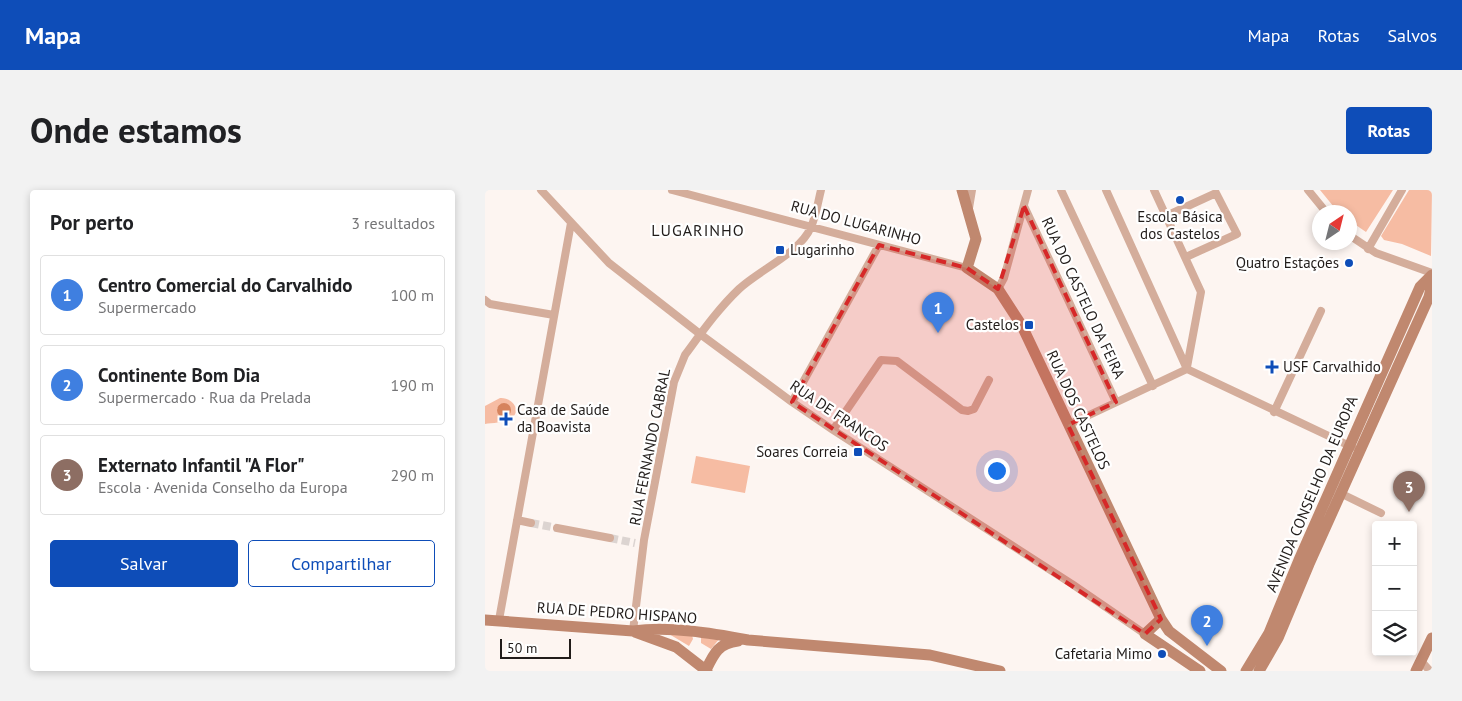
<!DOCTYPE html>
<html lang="pt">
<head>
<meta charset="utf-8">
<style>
  :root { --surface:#fff; --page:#f2f2f2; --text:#202124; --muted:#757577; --line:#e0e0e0; --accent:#0e4db8 }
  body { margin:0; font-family:"PT Sans",sans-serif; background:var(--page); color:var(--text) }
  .controls { position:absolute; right:15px; bottom:15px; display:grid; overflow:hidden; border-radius:5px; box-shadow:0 2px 8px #0003 }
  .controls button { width:45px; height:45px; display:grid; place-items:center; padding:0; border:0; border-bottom:1px solid var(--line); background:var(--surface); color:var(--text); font:25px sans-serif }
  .compass { position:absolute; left:827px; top:15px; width:45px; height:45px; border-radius:50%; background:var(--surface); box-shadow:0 2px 8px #0003; rotate:35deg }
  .scale { position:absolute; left:15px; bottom:12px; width:71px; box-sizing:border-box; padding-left:5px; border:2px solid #211c1a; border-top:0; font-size:14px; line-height:18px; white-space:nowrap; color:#211c1a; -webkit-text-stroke:4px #fff; paint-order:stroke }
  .you { position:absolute; left:511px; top:280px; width:18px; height:18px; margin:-12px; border:4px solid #fff; border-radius:50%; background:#1a73e8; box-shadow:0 0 0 8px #1a73e833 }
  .badge { display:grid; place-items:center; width:32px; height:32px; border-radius:50%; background:var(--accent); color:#fff; font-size:16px; font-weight:700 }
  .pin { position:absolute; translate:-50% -41px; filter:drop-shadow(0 1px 2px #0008) }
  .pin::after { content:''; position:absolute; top:26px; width:18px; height:15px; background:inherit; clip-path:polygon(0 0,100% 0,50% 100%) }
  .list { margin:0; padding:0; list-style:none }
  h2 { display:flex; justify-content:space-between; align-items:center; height:65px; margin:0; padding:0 20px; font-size:21px }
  h2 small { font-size:16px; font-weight:400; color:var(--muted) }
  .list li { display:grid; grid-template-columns:32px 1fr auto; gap:15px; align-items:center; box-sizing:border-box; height:80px; margin:0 10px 10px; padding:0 10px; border:1px solid var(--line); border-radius:5px }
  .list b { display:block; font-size:19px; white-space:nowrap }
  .list p { margin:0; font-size:16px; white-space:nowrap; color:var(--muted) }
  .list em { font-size:16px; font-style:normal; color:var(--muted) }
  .actions { display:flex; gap:10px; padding:15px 20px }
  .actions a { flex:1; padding:11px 0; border:1px solid var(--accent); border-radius:5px; text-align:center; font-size:18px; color:var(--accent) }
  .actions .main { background:var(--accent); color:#fff }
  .icon { flex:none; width:28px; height:28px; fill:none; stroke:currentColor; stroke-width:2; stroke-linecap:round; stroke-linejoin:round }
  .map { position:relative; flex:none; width:947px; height:481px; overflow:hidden; border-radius:5px }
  header { display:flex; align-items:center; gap:30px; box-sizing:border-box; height:70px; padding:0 25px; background:var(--accent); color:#fff }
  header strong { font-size:24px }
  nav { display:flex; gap:28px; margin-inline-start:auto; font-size:18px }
  .intro { display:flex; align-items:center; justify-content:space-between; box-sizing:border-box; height:120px; padding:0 30px }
  h1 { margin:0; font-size:35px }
  .button { padding:12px 22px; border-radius:5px; background:var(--accent); color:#fff; font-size:18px; font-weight:700 }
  main { display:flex; gap:30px; padding:0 30px }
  aside { flex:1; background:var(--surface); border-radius:5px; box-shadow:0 2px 8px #0003 }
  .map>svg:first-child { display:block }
  .green { fill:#f6bca3; fill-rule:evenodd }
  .water { fill:#d6835d }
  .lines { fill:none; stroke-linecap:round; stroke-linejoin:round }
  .street-tunnel { stroke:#dcd4d1; stroke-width:8; stroke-dasharray:8 4; stroke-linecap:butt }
  .street { stroke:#d4ad9b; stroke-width:8 }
  .secondary { stroke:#c0886f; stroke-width:11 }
  .marked { fill:#d62828; fill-opacity:0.2; stroke:#d62828; stroke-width:4; stroke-dasharray:10 6; stroke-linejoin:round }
  .poi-dot { fill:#0e4db8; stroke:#fff; stroke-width:2 }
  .labels { text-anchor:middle; stroke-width:4.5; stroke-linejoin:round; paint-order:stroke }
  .poi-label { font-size:15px; fill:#211c1a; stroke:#fff; text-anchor:end }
  .street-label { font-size:15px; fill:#211c1a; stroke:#fff }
  .neighbourhood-label { font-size:16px; letter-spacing:1px; fill:#211c1a; stroke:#fff }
</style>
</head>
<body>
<header>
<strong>Mapa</strong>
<nav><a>Mapa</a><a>Rotas</a><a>Salvos</a></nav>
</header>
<div class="intro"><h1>Onde estamos</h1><a class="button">Rotas</a></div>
<main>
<aside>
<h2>Por perto<small>3 resultados</small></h2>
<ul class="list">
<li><span class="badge" style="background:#3f7fe0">1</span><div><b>Centro Comercial do Carvalhido</b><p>Supermercado</p></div><em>100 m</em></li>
<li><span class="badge" style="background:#3f7fe0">2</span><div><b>Continente Bom Dia</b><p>Supermercado · Rua da Prelada</p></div><em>190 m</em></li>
<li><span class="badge" style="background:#8d6e63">3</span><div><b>Externato Infantil &quot;A Flor&quot;</b><p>Escola · Avenida Conselho da Europa</p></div><em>290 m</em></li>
</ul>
<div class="actions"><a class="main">Salvar</a><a>Compartilhar</a></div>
</aside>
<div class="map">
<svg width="947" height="481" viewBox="0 0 947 481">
  <rect width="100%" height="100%" fill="#fdf5f1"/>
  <path class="green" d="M835,0H908L881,42L865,31L864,22H853Z
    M924,0H947L946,66L917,54L899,50L896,46Z
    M15,208C26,207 37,219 27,228C21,233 8,233 0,234V216ZM15,214L22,215L24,225L17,226L12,219Z
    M211,266L265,276L260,303L206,293Z
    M184,444L207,445L208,449L204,456Z
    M216,446L235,448L226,459L216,453Z"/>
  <path class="water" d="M12 220a7 7 0 1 1 14 0a7 7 0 1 1-14 0Z"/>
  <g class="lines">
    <path class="street-tunnel" d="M46,333L72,338
      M125,348L150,353"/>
    <path class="street" d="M56,0L124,73L215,144L307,212L348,240L587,394L660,444
      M187,0L482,78
      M576,0L668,196
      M621,0L702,179
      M669,0L716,102L702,177
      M823,0L841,22
      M539,16L631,212
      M484,18L487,0
      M681,26L731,3L752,44L701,67
      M864,45L891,63L947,83
      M883,59L917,0
      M513,99L519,88L543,0
      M0,110L5,114L69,125
      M702,179L867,257
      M307,212L394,55
      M789,222L836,121
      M583,235L702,179
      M348,240L396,170L412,171L477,220L483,221L489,219L504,190
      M855,303L896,323
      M32,330L46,333
      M72,338L125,348
      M14,430L86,33
      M148,441L159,350L189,192L200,165C217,142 233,119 254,99C274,80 315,63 326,37C331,26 333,12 336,0
      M936,471L945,481"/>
    <path class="secondary" d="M477,0L491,49L482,78L513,99L537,136L676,429L684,441L736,481
      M676,429L660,444L715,481
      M0,430L148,441C185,436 226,443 263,450L445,465L515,481
      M150,442L191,457L222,481
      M221,480C229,463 234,453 253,451
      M761,481L784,443L814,370L935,97L947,85
      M774,481L793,448L824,374L944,107L947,94
      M931,481L947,448"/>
  </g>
  <path class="marked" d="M539,16L631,212L583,235L676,429L660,444L307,212L394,55L482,78L513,99Z"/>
  <g class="poi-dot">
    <circle cx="695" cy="10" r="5"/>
    <rect x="290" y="55" width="10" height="10" rx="2.5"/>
    <circle cx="864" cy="73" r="5"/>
    <rect x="539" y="130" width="10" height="10" rx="2.5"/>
    <path d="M784.5 169.5h5v5h5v5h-5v5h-5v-5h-5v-5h5z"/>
    <path d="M18.5 221.5h5v5h5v5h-5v5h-5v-5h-5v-5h5z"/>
    <rect x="368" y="257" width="10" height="10" rx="2.5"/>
    <circle cx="677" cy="464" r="5"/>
  </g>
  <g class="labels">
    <g class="poi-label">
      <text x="695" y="32" text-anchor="middle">Escola Básica<tspan x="695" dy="17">dos Castelos</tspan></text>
      <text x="305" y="65" text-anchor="start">Lugarinho</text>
      <text x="854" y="78">Quatro Estações</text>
      <text x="534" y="140">Castelos</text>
      <text x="798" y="182" text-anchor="start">USF Carvalhido</text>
      <text x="32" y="225" text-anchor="start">Casa de Saúde<tspan x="32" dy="17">da Boavista</tspan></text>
      <text x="363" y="267">Soares Correia</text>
      <text x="667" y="469">Cafetaria Mimo</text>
    </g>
    <g class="street-label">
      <text transform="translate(371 33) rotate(15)" y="5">RUA DO LUGARINHO</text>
      <text transform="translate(598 108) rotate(65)" y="5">RUA DO CASTELO DA FEIRA</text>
      <text transform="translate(593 220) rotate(65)" y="5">RUA DOS CASTELOS</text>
      <text transform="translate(354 226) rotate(34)" y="5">RUA DE FRANCOS</text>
      <text transform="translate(165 257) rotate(-79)" y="5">RUA FERNANDO CABRAL</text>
      <text transform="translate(827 304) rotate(-67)" y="5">AVENIDA CONSELHO DA EUROPA</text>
      <text transform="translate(132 423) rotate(4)" y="5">RUA DE PEDRO HISPANO</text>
    </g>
    <g class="neighbourhood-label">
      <text x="213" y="46">LUGARINHO</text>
    </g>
  </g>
</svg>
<div class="controls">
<button>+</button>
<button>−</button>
<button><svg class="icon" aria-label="layers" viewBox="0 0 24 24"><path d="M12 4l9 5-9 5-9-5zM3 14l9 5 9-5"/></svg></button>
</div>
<svg class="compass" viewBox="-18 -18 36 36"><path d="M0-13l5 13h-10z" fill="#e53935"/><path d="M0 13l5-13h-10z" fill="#757577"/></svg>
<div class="scale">50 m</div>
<div class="you"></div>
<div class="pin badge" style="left:453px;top:143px;background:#3f7fe0">1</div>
<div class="pin badge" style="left:722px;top:456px;background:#3f7fe0">2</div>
<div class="pin badge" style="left:924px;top:322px;background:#8d6e63">3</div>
</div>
</main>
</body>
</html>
